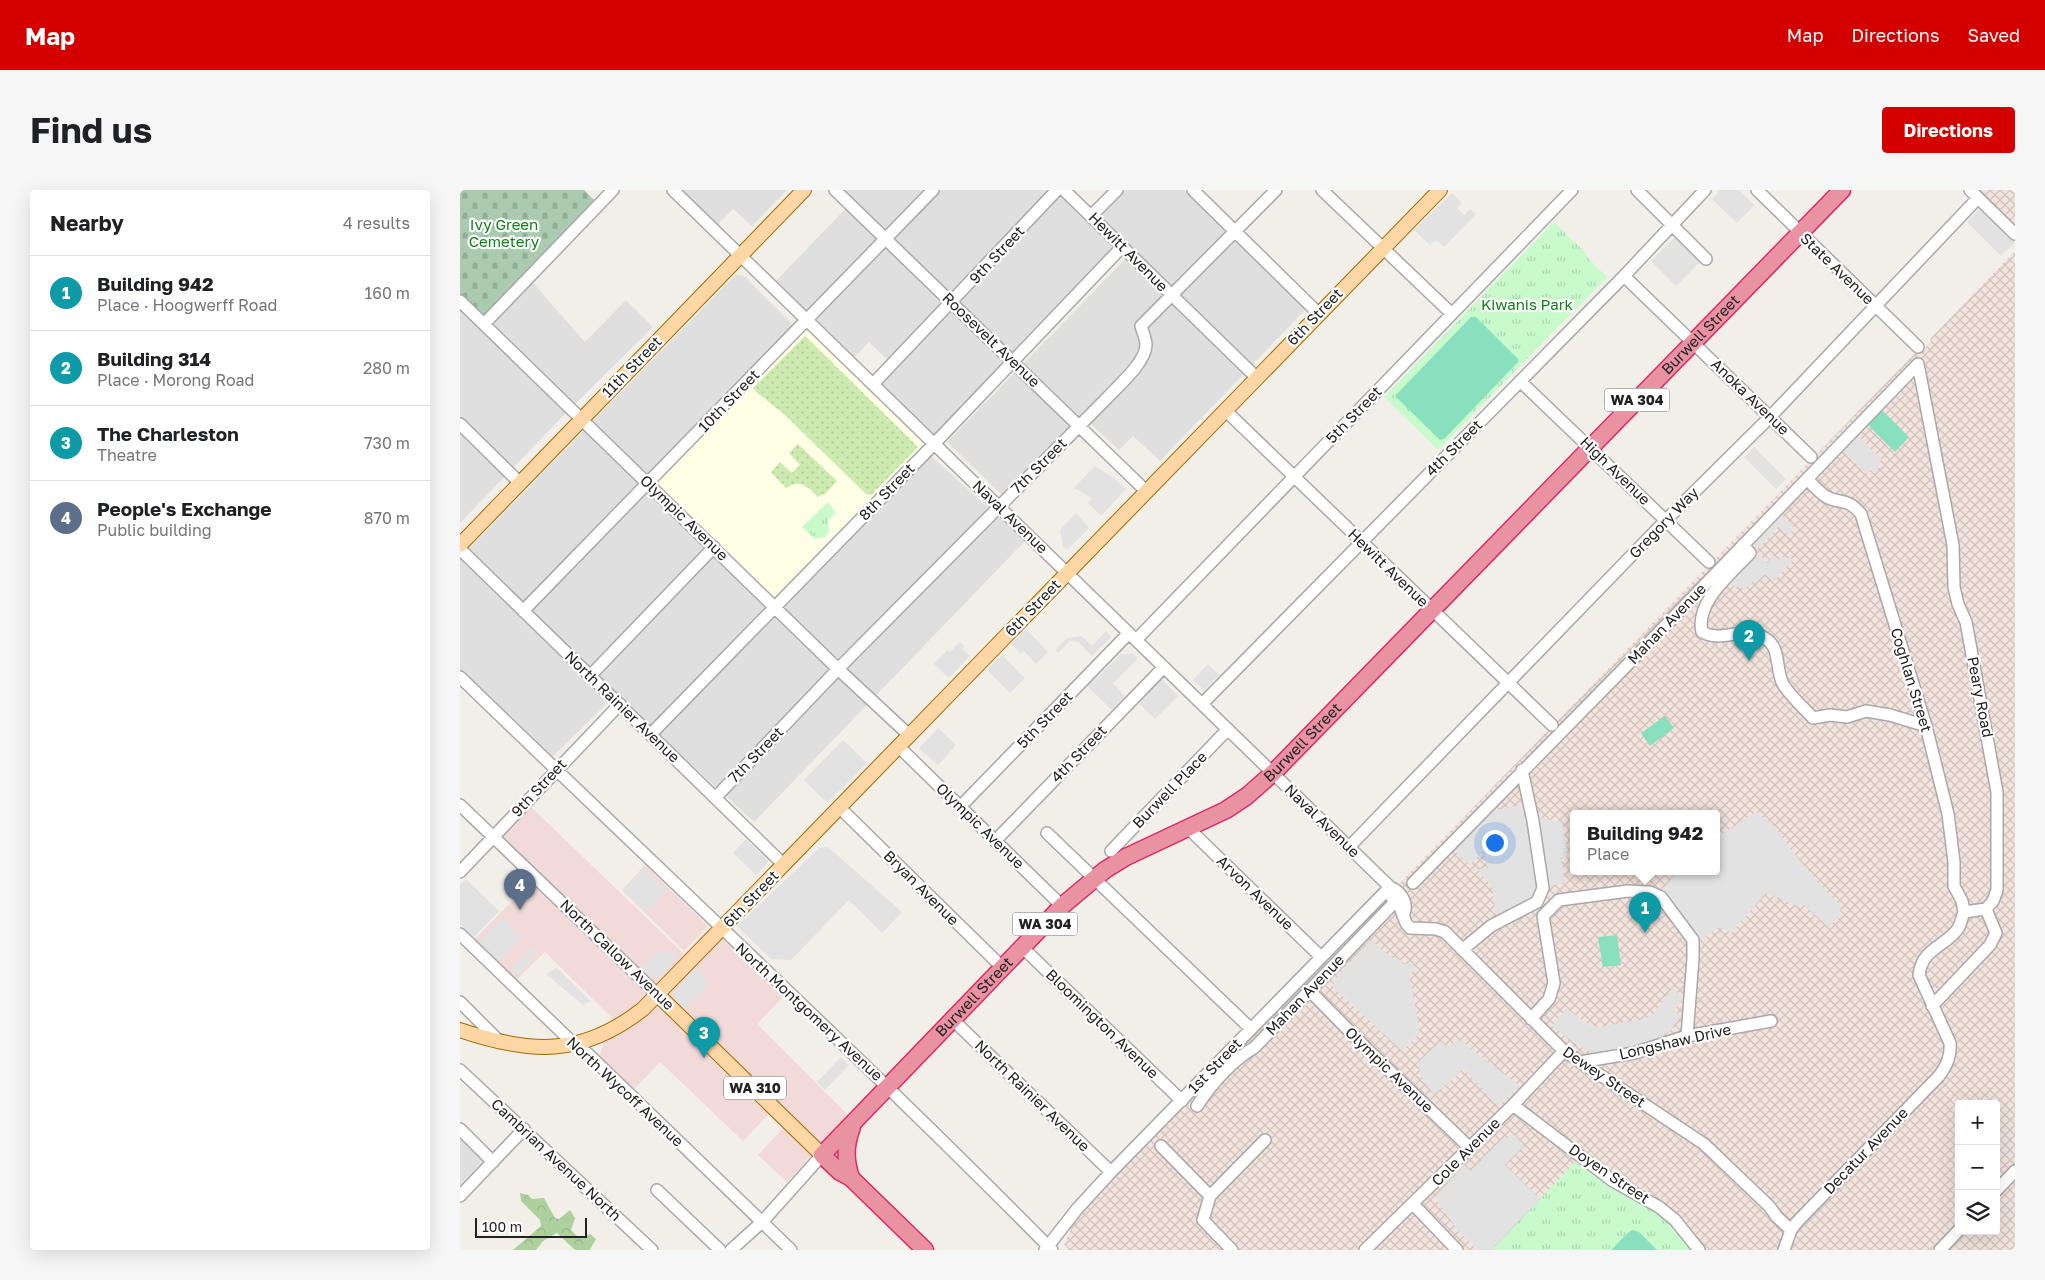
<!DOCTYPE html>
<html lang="en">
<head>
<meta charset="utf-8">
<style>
  :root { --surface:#fff; --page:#f6f6f6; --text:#202124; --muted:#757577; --line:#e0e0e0; --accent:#d40000 }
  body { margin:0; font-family:"Golos Text",sans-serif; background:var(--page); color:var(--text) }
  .controls { position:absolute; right:15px; bottom:15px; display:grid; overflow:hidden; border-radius:5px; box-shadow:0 5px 20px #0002 }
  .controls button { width:45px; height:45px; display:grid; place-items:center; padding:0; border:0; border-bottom:1px solid var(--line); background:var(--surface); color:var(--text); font:25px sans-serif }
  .scale { position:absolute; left:15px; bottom:12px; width:112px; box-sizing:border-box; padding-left:5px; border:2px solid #222; border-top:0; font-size:14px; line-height:18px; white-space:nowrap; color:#222; -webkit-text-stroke:4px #fff; paint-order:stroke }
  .you { position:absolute; left:1034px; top:652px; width:18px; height:18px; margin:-12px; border:4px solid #fff; border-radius:50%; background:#1a73e8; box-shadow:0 0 0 8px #1a73e833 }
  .badge { display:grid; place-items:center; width:32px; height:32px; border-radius:50%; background:var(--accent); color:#fff; font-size:16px; font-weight:700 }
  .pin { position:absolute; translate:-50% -41px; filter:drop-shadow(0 1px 2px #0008) }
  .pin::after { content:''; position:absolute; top:26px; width:18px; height:15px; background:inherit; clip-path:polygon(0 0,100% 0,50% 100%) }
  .popup { position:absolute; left:1110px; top:620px; width:150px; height:65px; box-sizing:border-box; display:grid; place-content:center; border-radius:5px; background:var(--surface); filter:drop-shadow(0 1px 4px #0005); font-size:16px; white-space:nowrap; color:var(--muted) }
  .popup b { font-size:19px; color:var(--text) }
  .popup::after { content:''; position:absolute; left:50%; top:100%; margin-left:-10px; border:10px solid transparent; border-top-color:var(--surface) }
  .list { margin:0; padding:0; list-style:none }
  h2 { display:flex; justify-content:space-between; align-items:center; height:65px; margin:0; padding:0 20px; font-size:21px }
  h2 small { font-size:16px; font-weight:400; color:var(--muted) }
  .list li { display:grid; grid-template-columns:32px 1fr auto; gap:15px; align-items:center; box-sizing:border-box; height:75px; padding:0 20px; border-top:1px solid var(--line) }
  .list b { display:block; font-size:19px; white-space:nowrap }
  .list p { margin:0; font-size:16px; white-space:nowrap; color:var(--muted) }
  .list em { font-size:16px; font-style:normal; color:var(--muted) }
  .icon { flex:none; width:28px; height:28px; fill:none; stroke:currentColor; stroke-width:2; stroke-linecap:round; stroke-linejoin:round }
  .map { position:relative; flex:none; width:1555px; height:1060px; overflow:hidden; border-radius:5px }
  header { display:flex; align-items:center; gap:30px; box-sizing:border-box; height:70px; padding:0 25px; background:var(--accent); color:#fff }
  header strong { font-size:24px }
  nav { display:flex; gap:28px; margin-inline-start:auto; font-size:18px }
  .intro { display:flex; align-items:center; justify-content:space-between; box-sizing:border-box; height:120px; padding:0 30px }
  h1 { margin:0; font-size:35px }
  .button { padding:12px 22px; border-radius:5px; background:var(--accent); color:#fff; font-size:18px; font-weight:700 }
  main { display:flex; gap:30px; padding:0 30px }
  aside { flex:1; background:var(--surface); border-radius:5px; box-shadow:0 5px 20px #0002 }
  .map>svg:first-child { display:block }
  .residential { fill:#e0dfdf }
  .commercial { fill:#f2dad9 }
  .education { fill:#ffffe5 }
  .military { fill:url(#military-cross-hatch); fill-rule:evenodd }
  .grass { fill:url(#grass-dots) }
  .forest { fill:url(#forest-crowns) }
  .cemetery { fill:url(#cemetery-stones) }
  .park { fill:url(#park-tufts) }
  .pitch { fill:#88e0be }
  .parking { fill:#e2e2e2 }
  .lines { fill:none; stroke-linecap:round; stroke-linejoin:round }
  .minor-casing { stroke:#a9a9a9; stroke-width:14 }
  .major-casing { stroke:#a06b00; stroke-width:16 }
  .highway-casing { stroke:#dc2a67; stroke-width:19 }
  .minor { stroke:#fff; stroke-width:11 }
  .major { stroke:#fcd6a4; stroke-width:14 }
  .highway { stroke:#e892a2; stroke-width:16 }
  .labels { text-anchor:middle; stroke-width:4.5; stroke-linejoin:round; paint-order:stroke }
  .shield { fill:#fff; stroke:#646464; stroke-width:1 }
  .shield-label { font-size:14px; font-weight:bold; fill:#222 }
  .park-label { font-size:15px; fill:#0c8416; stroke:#fff }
  .street-label { font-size:15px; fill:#222; stroke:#fff }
</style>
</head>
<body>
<header>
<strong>Map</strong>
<nav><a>Map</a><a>Directions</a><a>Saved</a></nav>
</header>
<div class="intro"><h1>Find us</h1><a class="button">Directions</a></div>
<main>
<aside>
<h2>Nearby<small>4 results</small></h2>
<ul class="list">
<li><span class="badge" style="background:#0f9aa8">1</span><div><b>Building 942</b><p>Place · Hoogwerff Road</p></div><em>160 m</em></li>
<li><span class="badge" style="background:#0f9aa8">2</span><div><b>Building 314</b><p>Place · Morong Road</p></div><em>280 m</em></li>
<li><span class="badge" style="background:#0f9aa8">3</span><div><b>The Charleston</b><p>Theatre</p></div><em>730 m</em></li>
<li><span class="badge" style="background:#5c6f8a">4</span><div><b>People's Exchange</b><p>Public building</p></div><em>870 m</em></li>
</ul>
</aside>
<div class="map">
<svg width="1555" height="1060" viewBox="0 0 1555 1060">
  <defs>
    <pattern id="military-cross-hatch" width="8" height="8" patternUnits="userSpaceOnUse" patternTransform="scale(1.25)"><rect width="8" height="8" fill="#f3e3dd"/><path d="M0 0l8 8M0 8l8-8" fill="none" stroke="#d0c2bd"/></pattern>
    <pattern id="grass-dots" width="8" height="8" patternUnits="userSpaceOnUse" patternTransform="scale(1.25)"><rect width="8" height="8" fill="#cdebb0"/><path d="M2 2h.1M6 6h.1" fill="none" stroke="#b0c997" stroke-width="1.8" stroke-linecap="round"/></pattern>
    <pattern id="forest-crowns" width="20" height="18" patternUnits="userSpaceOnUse" patternTransform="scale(1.25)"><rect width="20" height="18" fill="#add19e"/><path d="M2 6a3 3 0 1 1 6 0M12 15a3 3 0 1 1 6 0" fill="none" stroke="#95b388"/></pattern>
    <pattern id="cemetery-stones" width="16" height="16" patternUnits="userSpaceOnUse" patternTransform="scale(1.25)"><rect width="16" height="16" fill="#aacbaf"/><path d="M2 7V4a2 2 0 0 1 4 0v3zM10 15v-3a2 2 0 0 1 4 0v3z" fill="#92ae96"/></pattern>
    <pattern id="park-tufts" width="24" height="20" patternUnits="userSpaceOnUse" patternTransform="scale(1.25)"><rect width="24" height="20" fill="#c8facc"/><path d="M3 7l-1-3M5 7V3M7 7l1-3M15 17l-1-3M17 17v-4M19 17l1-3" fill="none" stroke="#acd6af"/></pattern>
  </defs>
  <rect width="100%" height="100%" fill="#f2efe9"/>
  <path class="residential" d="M219,0H327L292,36L273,19L255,37Z
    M382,0H597L656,56L474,245L420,193L435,177L409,152L395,167L316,91L393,11Z
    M665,0H724L846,119L700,271L673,246L659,260L621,225L543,306L487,252L672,62L637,28Z
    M66,85L125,152L166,110L193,137L106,223L0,333V106Z
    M275,85L284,86L333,135L178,293L314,424L470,265L565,351L294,632L156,505L92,567L0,479V368Z
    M0,949L23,971L0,995Z"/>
  <path class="commercial" d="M70,616L224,764L250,737L324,806L297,834L388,925L327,992L298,965L323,938L309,924L283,951L200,872L174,899L139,868L151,827L85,762L55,791L13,751L72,691L35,654Z
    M185,675L248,736L224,761L162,700Z"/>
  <path class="education" d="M347,131L474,254L315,416L189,294Z"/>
  <path class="military" d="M1518,0H1555V36Z
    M1555,61V1060H609L604,1054L617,1025L1456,162L1459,163L1471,151L1470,149ZM1114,624H1256V682H1114ZM1499,914H1536V1041H1499Z"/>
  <path class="grass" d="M345,146L458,257L411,305L406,304L324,224L295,201L293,198Z
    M338,254L377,291L365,304H363L358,307C348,297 340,288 326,298L311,282L320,272L332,283L340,275L329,263Z"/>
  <path class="forest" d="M60,1003L68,1005L72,1009L84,1008L95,1028L99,1029L110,1020L115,1028L111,1040L119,1048L130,1044L136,1049L130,1060H115L97,1043L83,1051L76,1060H53L81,1036L80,1030L61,1011Z"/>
  <path class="cemetery" d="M0,0H124L136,12L24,129L0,106Z"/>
  <path class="park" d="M1094,32L1127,64L1126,66L1147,87L978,260L924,207Z
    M368,312L376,323L368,330L369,342L365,347L355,349L342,337Z
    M1117,970L1200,1024L1216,1038L1232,1060H1032Z"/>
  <path class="pitch" d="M1011,127H1016L1058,169V172L984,249L980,250L935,206Z
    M1420,218L1449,247L1435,262L1406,233Z
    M1205,526L1214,538L1190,556L1181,543Z
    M1157,745L1161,775L1143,777L1138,747Z
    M1173,1040L1179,1042L1197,1060H1151L1169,1042Z"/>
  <path class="parking" d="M1260,0H1279L1295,15L1277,33L1252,9Z
    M992,3L1002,13L997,18L1004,25L1010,19L1016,24L984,57L976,50L970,55L954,40Z
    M1520,18L1555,52L1541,66L1507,32Z
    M1215,47L1240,72L1216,96L1191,71Z
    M1398,246L1422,269L1418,273L1420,276L1413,283L1411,280L1407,284L1384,262L1388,257L1384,255L1392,247L1394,250Z
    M1294,257L1326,289L1316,299L1284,267Z
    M635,276L653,288L666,299L641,326L628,313L632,308L614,298Z
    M1318,321L1335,338L1328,345L1318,337L1295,362L1307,373L1313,366L1318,371L1322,366L1326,370L1329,367L1333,370L1313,391L1304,384L1295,393L1293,391L1284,400L1279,395L1276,398L1264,386L1290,352Z
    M616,323L629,338L607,360L603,356L600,340Z
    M566,439L588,462L576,474L564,461L561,464L551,454Z
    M646,441L651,447L632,466L618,452L610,451L598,463L595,460L607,448L622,446L632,456Z
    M500,452L504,456L502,459L510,466L489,488L474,474L487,460L490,462Z
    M672,463L678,468L653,493L665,506L652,520L627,496L632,490L638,487L661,464H670Z
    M542,465L565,488L550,503L527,480Z
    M748,474L759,485L744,500L733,490Z
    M700,487L718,506L695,529L677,511Z
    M478,538L496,555L478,575L459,558Z
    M383,550L407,573L367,613L344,590Z
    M1062,615L1077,694L1075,706L1068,713L1036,726L1032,697L1018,680L1028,678L1023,661L1009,675L993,660L1030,621Z
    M1296,622L1312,634L1351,685L1381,716L1380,726L1368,737L1343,714L1340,717L1306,703L1271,743L1260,736L1240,750L1203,699L1217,682H1256V648Z
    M1077,627L1102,632L1108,666L1101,668L1105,693L1089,696Z
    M286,649L309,671L296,685L273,663Z
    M368,657L442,722L422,743L389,710L331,770L311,769L277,736L359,658Z
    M184,678L207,700L186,722L163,700Z
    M6,689L39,721L14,747L0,734V695Z
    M42,728L62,747L38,772L18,754Z
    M910,750L934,769L943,770V774L953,773L955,781L949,783L960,843L942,861L873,797L874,790Z
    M73,756L78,761L57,786L50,780Z
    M201,759L205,763H210L212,761L218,766L199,787L192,788L182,778Z
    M236,777L251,792L226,818L216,810L217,808L213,803Z
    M97,778L131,811L123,815L86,784Z
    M1212,798L1224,808L1214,820L1221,825L1210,841L1194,851L1163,861L1136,864L1117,855L1092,836L1106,818L1129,835L1140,837L1185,829L1195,823Z
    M1000,850L1060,896L1038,916L1004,879L974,905L963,889L957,873L981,851L987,857Z
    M381,867L389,875L365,900L357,892Z
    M1055,945L1064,956L1045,975L1080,1009L1031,1060H1018L998,1041L975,1007L1004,975L1011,981L1040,951Z"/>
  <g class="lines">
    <defs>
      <path id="minor" d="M213,0L930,697C942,702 949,714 943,726
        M375,0L686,301
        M604,0L797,188
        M733,0L859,124
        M862,0L992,124
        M1177,0L1246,69
        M1297,0L1458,157
        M1510,0L1555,44
        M631,26L657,0
        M1164,86L1351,267
        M0,111L378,479L449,545
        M24,134L153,0
        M1060,191L1249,372
        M413,194L597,0
        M765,220L1092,535
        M0,234L60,293
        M1347,289C1352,294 1358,301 1365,306C1379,315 1386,306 1401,324L1466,536L1488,624L1494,672V696L1502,711L1504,722
        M1283,355L1290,363C1271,384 1235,412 1242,442C1260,452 1278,439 1296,444C1323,453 1314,472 1322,492C1326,502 1345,519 1353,528L1370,525L1387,527L1406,521L1430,525L1466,536
        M0,359L324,675
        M63,421L473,0
        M676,450L1112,0
        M130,486L254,357
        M0,487C197,678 399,865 592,1060
        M742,514L1164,86L1245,0
        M191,544L474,254L661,58
        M438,556L602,716
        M255,608L378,479L647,208C658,196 686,172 686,155C686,149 683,143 681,136L816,0
        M0,615L198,805
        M379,617L543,778
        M500,617L669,443
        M729,639L861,767
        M587,643L791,839
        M535,651L704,477
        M889,657L1205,331L1311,226L1518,8
        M651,661L768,539
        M0,682L160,514
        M953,693L1180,462L1458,174L1493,355L1494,397L1498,414L1506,432L1537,602V700L1533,711L1526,719L1536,743L1530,755L1472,816
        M930,697L929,704L940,717L946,733L950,738L976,739L985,742L1104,861L1244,954L1309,1016L1317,1027L1331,1040
        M0,744L114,854L128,864L331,1060
        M563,758L722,911
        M1002,760L1031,736L1077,712L1083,698L1073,631L1062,580
        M849,800L908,860L1010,958
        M0,812L40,852
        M1071,829L1089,809L1094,793L1083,726L1099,710L1168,701L1190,702L1201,707L1233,750V768L1227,846
        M493,830L651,982
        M1120,872L1174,863L1227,846L1311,831
        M0,880L192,1060
        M1053,915L1153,991L1199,1017L1215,1030L1239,1060
        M737,916C752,893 772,871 795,857L932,715
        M0,939L33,972
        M701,956L750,1006L743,1030L772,1060
        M197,1000L260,1060
        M1536,1001L1555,981
        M0,1006L64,939
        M750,1006L805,950
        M953,1014L997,1060
        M271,1060L302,1032L362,965
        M585,1060L617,1019L651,982L930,697
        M905,1060L1053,915L1104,861
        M1324,1060L1331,1040L1337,1032L1479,886C1487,875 1491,866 1490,853L1459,785C1462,757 1488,756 1499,737C1501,733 1502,727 1504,722L1526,719
        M1480,1060L1499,1040"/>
      <path id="major" d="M0,355L344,0
        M198,805L362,965
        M0,840C70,864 122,867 183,819L980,0"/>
      <g id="highway">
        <path d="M391,988C385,969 385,956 392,937"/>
        <path id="s1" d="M465,1060L391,988L380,982L362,965L602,716L645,680L666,667L766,620L787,606L813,583L1382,0"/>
      </g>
    </defs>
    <use href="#minor" class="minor-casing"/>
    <use href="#major" class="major-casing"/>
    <use href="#highway" class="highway-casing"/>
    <use href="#minor" class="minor"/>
    <use href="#major" class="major"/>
    <use href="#highway" class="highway"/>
  </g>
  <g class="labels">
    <g class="shield">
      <rect x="1144.5" y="198.5" width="65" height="23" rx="4"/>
      <rect x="552.5" y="722.5" width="65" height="23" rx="4"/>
      <rect x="264" y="886.5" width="62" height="23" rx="4"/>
    </g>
    <g class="shield-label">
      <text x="1177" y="215">WA 304</text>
      <text x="585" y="739">WA 304</text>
      <text x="295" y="903">WA 310</text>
    </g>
    <g class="park-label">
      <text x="44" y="40">Ivy Green<tspan x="44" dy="17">Cemetery</tspan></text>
      <text x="1067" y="120">Kiwanis Park</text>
    </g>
    <g class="street-label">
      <text transform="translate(668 62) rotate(45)" y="5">Hewitt Avenue</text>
      <text transform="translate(537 65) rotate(-47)" y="5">9th Street</text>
      <text transform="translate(1377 79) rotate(44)" y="5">State Avenue</text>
      <text transform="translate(855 127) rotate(-46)" y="5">6th Street</text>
      <text dy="5" stroke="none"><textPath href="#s1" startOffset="1350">Burwell Street</textPath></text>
      <text transform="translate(531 150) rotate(44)" y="5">Roosevelt Avenue</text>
      <text transform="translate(172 177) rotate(-46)" y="5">11th Street</text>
      <text transform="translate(1290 207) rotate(44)" y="5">Anoka Avenue</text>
      <text transform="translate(269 211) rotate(-46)" y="5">10th Street</text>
      <text transform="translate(894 225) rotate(-46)" y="5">5th Street</text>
      <text transform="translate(994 258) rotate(-45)" y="5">4th Street</text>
      <text transform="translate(579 276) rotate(-45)" y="5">7th Street</text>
      <text transform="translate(1155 281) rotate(44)" y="5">High Avenue</text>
      <text transform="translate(427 302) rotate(-46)" y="5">8th Street</text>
      <text transform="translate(550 327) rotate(44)" y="5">Naval Avenue</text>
      <text transform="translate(224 328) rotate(44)" y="5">Olympic Avenue</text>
      <text transform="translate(1204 333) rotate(-46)" y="5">Gregory Way</text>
      <text transform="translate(928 378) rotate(44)" y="5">Hewitt Avenue</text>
      <text transform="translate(573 418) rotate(-46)" y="5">6th Street</text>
      <text transform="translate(1207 434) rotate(-46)" y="5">Mahan Avenue</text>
      <text transform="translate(1451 490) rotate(73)" y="5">Coghlan Street</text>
      <text transform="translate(1520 507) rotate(79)" y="5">Peary Road</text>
      <text transform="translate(162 517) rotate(44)" y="5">North Rainier Avenue</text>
      <text transform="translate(585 530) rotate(-46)" y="5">5th Street</text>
      <text dy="5" stroke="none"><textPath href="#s1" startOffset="780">Burwell Street</textPath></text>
      <text transform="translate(619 564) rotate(-46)" y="5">4th Street</text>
      <text transform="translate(296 565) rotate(-46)" y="5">7th Street</text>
      <text transform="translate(79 598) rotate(-47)" y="5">9th Street</text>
      <text transform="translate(710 600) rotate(-46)" y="5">Burwell Place</text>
      <text transform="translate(862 631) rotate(44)" y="5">Naval Avenue</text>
      <text transform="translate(520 636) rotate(44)" y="5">Olympic Avenue</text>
      <text transform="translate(461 698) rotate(45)" y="5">Bryan Avenue</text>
      <text transform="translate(795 703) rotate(44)" y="5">Arvon Avenue</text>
      <text transform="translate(291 709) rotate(-46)" y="5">6th Street</text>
      <text transform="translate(157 765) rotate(44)" y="5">North Callow Avenue</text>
      <text transform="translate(845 805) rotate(-46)" y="5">Mahan Avenue</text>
      <text dy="5" stroke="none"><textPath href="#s1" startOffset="360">Burwell Street</textPath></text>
      <text transform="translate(349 822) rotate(43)" y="5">North Montgomery Avenue</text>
      <text transform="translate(642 834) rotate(44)" y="5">Bloomington Avenue</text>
      <text transform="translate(1215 852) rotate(-13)" y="5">Longshaw Drive</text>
      <text transform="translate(755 876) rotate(-46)" y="5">1st Street</text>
      <text transform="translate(929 880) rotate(44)" y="5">Olympic Avenue</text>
      <text transform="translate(1144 887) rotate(34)" y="5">Dewey Street</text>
      <text transform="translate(165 902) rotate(43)" y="5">North Wycoff Avenue</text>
      <text transform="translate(572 906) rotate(44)" y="5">North Rainier Avenue</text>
      <text transform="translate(1406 961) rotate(-46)" y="5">Decatur Avenue</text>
      <text transform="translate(1006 962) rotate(-45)" y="5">Cole Avenue</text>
      <text transform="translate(96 970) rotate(43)" y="5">Cambrian Avenue North</text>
      <text transform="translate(1149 984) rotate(34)" y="5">Doyen Street</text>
    </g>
  </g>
</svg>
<div class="controls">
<button>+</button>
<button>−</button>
<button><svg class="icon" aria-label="layers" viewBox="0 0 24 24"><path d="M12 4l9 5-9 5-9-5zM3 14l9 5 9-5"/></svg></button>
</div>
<div class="scale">100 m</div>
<div class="you"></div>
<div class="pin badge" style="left:1185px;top:743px;background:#0f9aa8">1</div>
<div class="popup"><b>Building 942</b>Place</div>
<div class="pin badge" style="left:1289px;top:471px;background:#0f9aa8">2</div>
<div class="pin badge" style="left:244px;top:868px;background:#0f9aa8">3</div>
<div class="pin badge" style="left:60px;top:720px;background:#5c6f8a">4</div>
</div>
</main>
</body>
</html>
